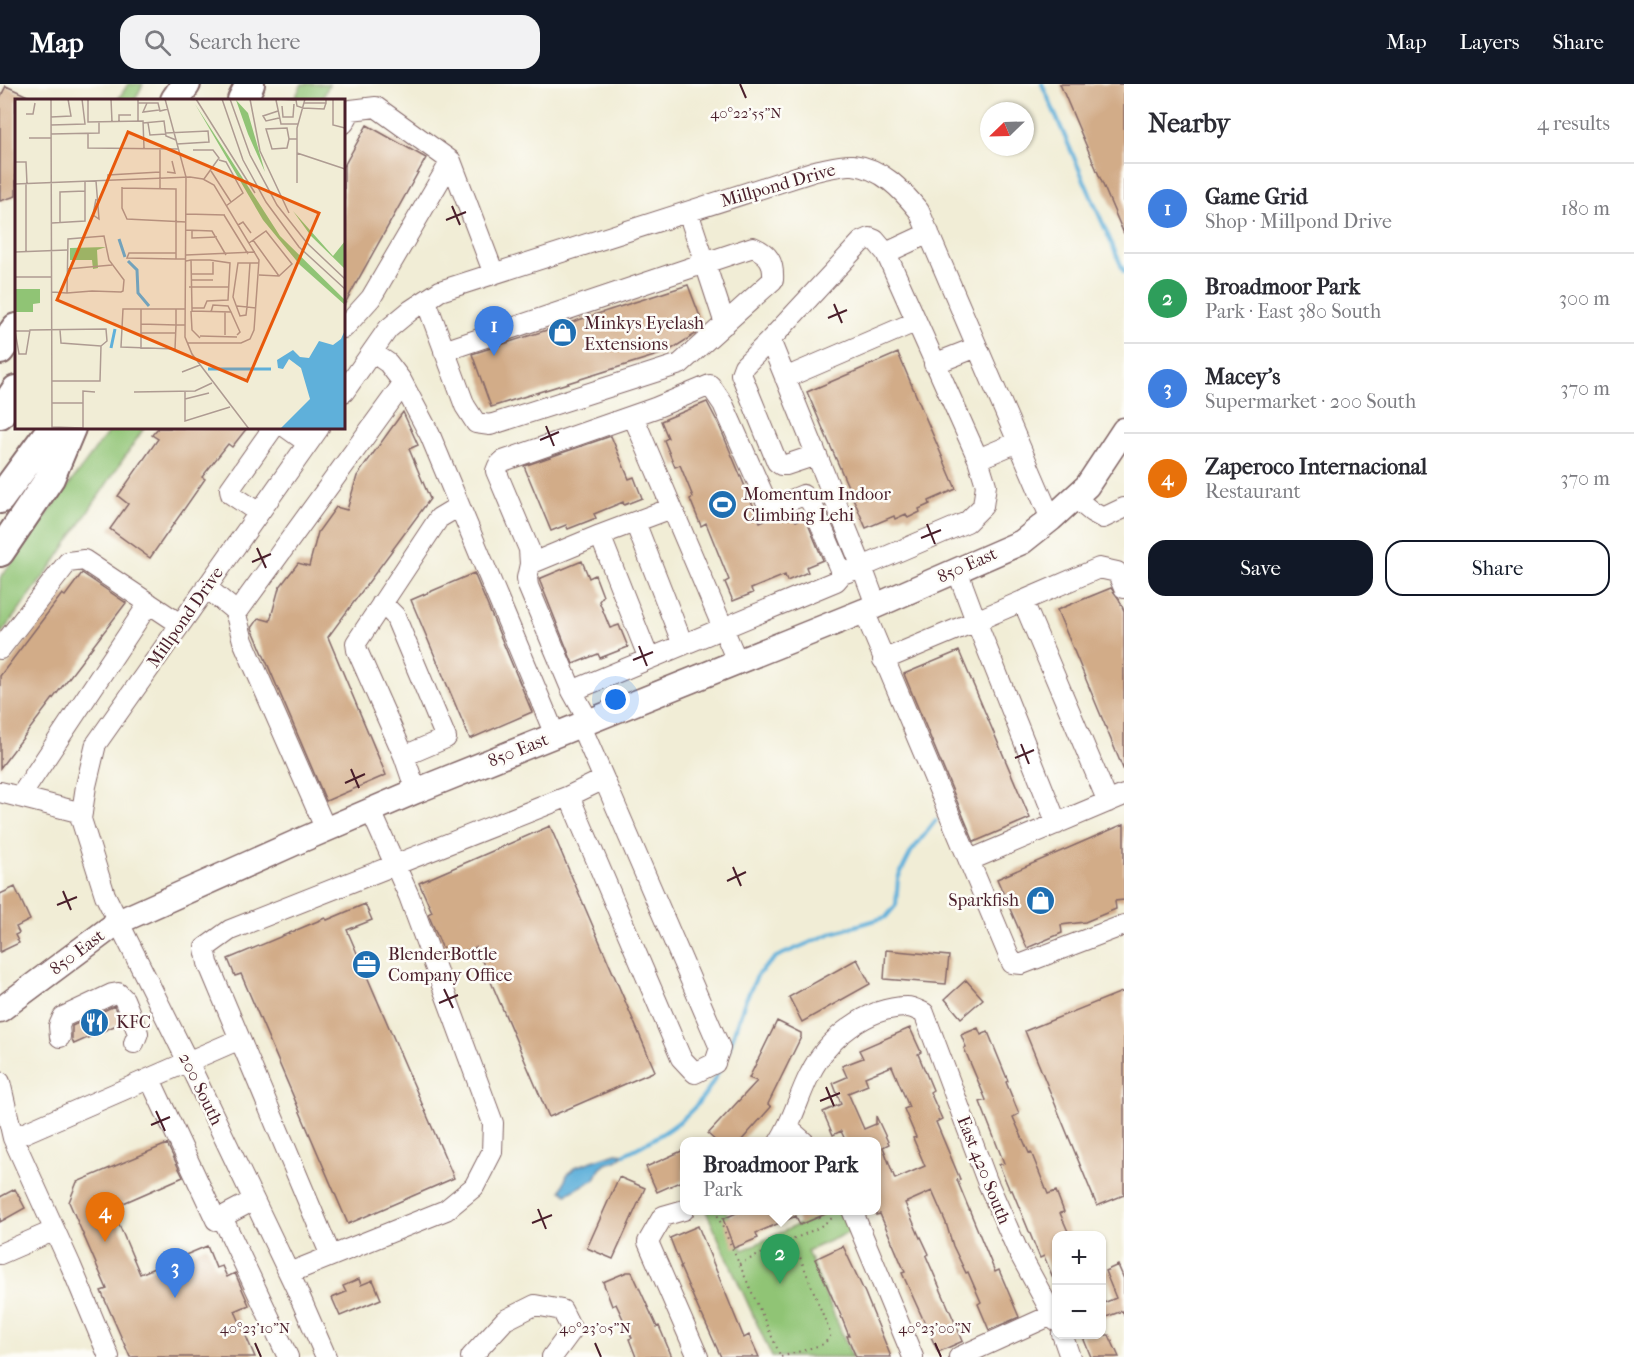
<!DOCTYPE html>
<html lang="en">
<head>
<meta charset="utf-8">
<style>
  :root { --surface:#fff; --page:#f2f2f3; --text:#2b2b33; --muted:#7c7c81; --line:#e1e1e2; --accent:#111827 }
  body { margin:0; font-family:"IM FELL French Canon",serif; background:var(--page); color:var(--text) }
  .controls { position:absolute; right:18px; bottom:18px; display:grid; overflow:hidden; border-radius:12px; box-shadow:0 2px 4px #0004 }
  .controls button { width:54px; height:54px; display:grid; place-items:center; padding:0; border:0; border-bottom:2px solid var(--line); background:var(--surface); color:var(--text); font:30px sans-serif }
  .compass { position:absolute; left:980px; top:18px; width:54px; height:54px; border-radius:50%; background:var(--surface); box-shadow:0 2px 4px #0004; rotate:247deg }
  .you { position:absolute; left:616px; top:616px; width:21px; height:21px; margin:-15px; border:4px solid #fff; border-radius:50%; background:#1a73e8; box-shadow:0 0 0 9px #1a73e833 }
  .badge { display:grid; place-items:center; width:39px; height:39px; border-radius:50%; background:var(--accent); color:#fff; font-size:20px; font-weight:700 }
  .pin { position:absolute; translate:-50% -50px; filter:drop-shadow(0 2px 3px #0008) }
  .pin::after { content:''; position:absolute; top:32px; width:21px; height:18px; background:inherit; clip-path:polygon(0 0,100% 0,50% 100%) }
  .popup { position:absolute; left:680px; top:1053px; width:201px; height:78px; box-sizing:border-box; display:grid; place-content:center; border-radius:12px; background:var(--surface); filter:drop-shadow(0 2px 4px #0005); font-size:20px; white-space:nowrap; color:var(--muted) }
  .popup b { font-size:22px; color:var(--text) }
  .popup::after { content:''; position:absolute; left:50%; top:100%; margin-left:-12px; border:12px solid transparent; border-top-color:var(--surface) }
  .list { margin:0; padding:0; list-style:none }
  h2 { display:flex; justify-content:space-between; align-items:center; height:78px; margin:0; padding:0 24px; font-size:26px }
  h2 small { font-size:20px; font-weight:400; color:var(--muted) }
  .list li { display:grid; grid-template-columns:39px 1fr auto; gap:18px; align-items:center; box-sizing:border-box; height:90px; padding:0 24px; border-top:2px solid var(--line) }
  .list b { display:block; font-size:22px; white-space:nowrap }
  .list p { margin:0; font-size:20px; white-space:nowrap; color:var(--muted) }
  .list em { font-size:20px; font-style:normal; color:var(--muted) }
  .actions { display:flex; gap:12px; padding:18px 24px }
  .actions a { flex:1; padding:14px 0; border:2px solid var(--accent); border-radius:18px; text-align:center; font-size:21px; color:var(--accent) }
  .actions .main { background:var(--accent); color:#fff }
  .icon { flex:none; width:33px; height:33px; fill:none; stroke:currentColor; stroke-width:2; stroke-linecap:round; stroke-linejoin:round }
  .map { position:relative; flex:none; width:1124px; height:1273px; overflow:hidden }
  header { display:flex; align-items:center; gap:36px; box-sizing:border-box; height:84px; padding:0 30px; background:var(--accent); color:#fff }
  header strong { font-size:28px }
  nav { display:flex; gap:33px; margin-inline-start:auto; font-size:21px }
  .search { width:420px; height:54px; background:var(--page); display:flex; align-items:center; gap:15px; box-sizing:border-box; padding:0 21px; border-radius:18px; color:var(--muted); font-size:22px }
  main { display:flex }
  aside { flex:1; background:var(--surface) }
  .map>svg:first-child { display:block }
  .green { fill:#90c475; stroke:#6d7250; stroke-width:1.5 }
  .water { fill:#5fb0da; stroke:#546882; stroke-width:1.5 }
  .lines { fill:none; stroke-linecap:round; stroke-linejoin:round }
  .stream { stroke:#5fb0da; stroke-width:4 }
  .building { fill:#d2ac88; fill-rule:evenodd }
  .minor-casing { stroke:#846767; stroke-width:22 }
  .major-casing { stroke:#846767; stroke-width:27 }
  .highway-casing { stroke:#846767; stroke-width:32 }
  .path { stroke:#846767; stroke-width:2; stroke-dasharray:1.5 4.5; stroke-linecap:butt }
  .minor { stroke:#fff; stroke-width:20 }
  .major { stroke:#fff; stroke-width:24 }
  .highway { stroke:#fff; stroke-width:28 }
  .ticks { fill:none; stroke:#4a1f2b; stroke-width:2 }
  .labels { text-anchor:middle; stroke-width:5; stroke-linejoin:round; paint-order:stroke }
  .street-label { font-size:18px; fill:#4a1f2b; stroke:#fdfcf7 }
  .poi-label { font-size:18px; fill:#4a1f2b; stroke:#fdfcf7; text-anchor:start }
  .inset-river { fill:none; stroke:#5fb0da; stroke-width:3 }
  .inset-road { fill:none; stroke:#ae9b92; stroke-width:1.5 }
  .view { fill:#e8590c; fill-opacity:0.15; stroke:#e8590c; stroke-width:3 }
  .inset-edge { fill:none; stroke:#4a1f2b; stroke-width:3 }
  .ticks-label { font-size:15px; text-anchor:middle; fill:#4a1f2b; stroke:#fdfcf7; stroke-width:5; stroke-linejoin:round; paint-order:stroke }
</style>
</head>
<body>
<header>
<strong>Map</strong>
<div class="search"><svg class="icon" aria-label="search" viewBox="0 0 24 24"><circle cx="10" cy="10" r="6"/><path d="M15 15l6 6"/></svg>Search here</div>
<nav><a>Map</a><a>Layers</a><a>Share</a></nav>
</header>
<main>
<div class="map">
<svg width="1124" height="1273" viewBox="0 0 1124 1273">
  <rect width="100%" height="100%" fill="#fdfcf7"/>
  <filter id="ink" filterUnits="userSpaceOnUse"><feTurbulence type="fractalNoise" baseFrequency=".0167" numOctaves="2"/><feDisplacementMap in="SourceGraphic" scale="12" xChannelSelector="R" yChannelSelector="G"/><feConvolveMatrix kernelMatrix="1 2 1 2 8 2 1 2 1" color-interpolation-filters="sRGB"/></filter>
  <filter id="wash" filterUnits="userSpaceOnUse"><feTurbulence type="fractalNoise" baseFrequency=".008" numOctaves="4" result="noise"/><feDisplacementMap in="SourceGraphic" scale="24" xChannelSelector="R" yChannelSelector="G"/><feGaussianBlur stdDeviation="1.35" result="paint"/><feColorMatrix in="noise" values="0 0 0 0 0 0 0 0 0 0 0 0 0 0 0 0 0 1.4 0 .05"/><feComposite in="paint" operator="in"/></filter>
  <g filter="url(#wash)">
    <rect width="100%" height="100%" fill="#f1edd6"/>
    <path class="green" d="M128,0H143L135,16H118Z
      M302,0H329L322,16H294Z
      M111,344H144L54,479L0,551V494Z
      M706,1127H726L743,1166L827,1127H846L859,1144L807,1167L852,1273H772Z"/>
    <path class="water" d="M616,1069L625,1070L616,1077L606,1080L600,1085L595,1095L567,1110L561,1107L567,1091L575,1083Z"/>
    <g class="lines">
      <path class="stream" d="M1042,0L1124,188
        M728,967L745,917L758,890L776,873L832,849L886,833L896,821L898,794L911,768L936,736
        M625,1070C668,1049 700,1029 720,984"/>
    </g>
    <g id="blocks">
      <path class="building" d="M1060,0H1124V150Z
        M6,2L36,16H16V112L0,117V14Z
        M367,41L426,74L344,221V82Z
        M688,201L704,243L694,251L667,268L491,323L472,270Z
        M898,269L956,405L929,417L930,420L919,425L920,428L908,434L906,430L895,435L894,432L866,444L807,308Z
        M707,318L719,341L760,438L769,434H779L792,429L796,437L805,433L823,476L806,483L808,488L787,497L785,491L751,505L753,509L733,517L725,498L729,496L706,439L701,442L690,415L693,413L680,381L675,383L664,356L668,354L661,337Z
        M403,328L418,361L409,365L430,415L328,553L386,691L326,717L252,544L259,534L270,537L279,504L298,479L309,482L318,448L336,423L347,426L357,392Z
        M158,344H247L232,363L228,360L202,393L205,395L150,474L110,445L128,420L118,412L158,355L152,351Z
        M611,352L629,395L634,393L642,414L624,421L623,418L594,430L596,434L568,445L566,441L551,447L524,382Z
        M582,477L589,494L595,491L603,512L599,517L610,544L619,541L628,563L600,574L598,570L573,580L539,495Z
        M82,489L126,519L0,684V592L62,510L65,512Z
        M474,489L532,628L470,655L411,516Z
        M1111,504L1119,515L1124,527V687L1057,526Z
        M959,567L1030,734L974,758L904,590Z
        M1124,740V816L1115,817L1116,825L1085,838L1061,841L1062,849L1027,864L997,795Z
        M550,742L655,987L549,1033L476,863L447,875L429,832L428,830L432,828L419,799Z
        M15,803L30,836L16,843L19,849L15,851L19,859L0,868V810Z
        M365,820L372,836L347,846L454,1094L348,1140L241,890L235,892L228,875L325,834L327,836Z
        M886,866L949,872L946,900L884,895Z
        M857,875L870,900L802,938L789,913Z
        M966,896L983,915L961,934L945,915Z
        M1124,907V1111L1097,1122L1025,947Z
        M114,922L121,939L74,960L72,955V942Z
        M777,937L801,949V953L768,1020L771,1023L740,1058H717L708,1050L757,997L749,994Z
        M910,944L921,968L918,970L933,1006L930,1008L942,1035L936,1038L960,1095L957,1096L995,1188L999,1186L1019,1233L989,1246L978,1220L981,1218L968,1188L966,1189L953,1162L946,1139L932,1107L905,1119L920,1154L921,1153L929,1170L926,1172L963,1257L938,1268L902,1189L905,1188L880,1130L876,1131V1058H846L841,1047L833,1051L823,1028L841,1020L833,999L847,993L842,982L863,974L859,966ZM892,982L909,1023L904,1025L916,1053L913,1054L925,1082L895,1095L883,1063L889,1060L876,1032V1040L864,1045L848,1009L868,1001L865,993Z
        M978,944L981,951L988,948L1008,997L1006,998L1019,1030L1013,1033L1029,1069L1031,1068L1048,1110L1056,1107L1064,1128L1060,1129L1070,1152H1056V1201L1044,1172L1040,1174L1012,1106L1010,1107L999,1081L1004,1079L980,1018L986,1016L964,964L966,963L961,951Z
        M167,1060L183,1093L112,1124L140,1190L207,1162L216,1184L222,1182L227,1193L235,1189L249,1221L235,1227L255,1273H130L101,1207L107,1205L69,1118L77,1098Z
        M684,1066V1096L657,1108L646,1083Z
        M619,1093L645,1104L613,1175L587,1164Z
        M15,1105L25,1124L0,1138V1113Z
        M743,1126H835L800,1141L796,1132L756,1149L758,1154L734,1164L723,1135Z
        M698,1142L744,1254L749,1251L759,1273H721L702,1231H701L680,1183L681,1182L670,1154Z
        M843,1162L865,1209L891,1273H856L847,1252H849L837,1222H836L815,1175Z
        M1118,1181L1124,1195V1231L1122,1227L1101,1235V1220L1116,1214L1105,1187Z
        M627,1188H632L657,1243L659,1242L672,1273H636L629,1255L632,1254L616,1220L612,1222L603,1198Z
        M359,1195L361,1201L373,1196L381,1215L340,1232L332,1214L346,1208L343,1202Z
        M1082,1251H1109L1119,1273H1091Z"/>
    </g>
  </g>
  <g filter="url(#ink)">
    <use href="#blocks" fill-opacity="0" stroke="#846767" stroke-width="1.5"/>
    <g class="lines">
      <defs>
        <path id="minor" d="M344,39L351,26L376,23L451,77L494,190
          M929,149L886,169L978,375
          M426,217L465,322L476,339L490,341L680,280L773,196C774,178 769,170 753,163L705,179L688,128
          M344,244L371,214L451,77
          M770,256L744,282L741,290L777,378L781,381H786L816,371
          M444,267L705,179L725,240
          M372,268L388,279L401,296L430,351L555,651
          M934,280L977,263
          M785,294L915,238
          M344,308L388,245L411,226L440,207L815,87C826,85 842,80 853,81C882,84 902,106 919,127L1051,435
          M633,332L737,577
          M287,344L308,359
          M319,344L96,660L86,702L81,735L105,811L188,978L296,1204L326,1273
          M1075,414L1092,428L1103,434L1124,424
          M259,429L231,410L230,405L273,344
          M635,438L683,561
          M600,451L672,424
          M530,480L600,451L649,575
          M957,486L976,537L1099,484L1117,488L1124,504
          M842,490L862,483L770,256L861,158L870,154L875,156L886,169
          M206,503L235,527L243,557L326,746
          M1023,517L1108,718
          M382,519L395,532L446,654L404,672
          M876,521L862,483L967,438L983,422L986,401L978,375L1018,358
          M864,527L1012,879L1022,880L1124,841
          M236,530L403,300
          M0,565L68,478L84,476L180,540
          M883,576L976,537L1057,740
          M572,607L836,497L842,490L811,418L803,411L775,423L767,419L723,320L710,301L655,324L503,377L498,382L496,387L529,465L530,480L527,494L528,502L572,607L588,636
          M416,707L404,672L357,566L356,559L439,434L459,422
          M0,708L82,729
          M569,712L681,974L695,989L715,979L720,964L604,695
          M20,713L149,519
          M970,776L1124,711
          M60,953L59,942L63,933L112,910L118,909L124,915L138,949L134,959
          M150,995L216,1136L222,1133L288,1273
          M0,998L13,1054L71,1182L109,1273
          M788,1044L804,1058
          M13,1054L240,955
          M779,1058C794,1035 798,1013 810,990C827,955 867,923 907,923C913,923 919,927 924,929L987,1097L1017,1165L1056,1237
          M684,1126L663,1132L648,1158L698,1273
          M852,1126L913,1273
          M222,1133L254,1116
          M0,1170L53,1147
          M331,1172L208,879L205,864L230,846L569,712L604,695L580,640
          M289,1189L446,1126L474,1103L492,1068L493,1039L409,812L371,727
          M1062,1250L1070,1273
          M471,1273L505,1236L535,1221L562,1226L572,1246L552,1273
          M959,1273L1054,1230"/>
        <path id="major" d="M0,926L118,838L297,758L416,707L864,527L1022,458L1051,435L1087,402L1124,346"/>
        <path id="highway" d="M175,16L186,0
          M242,16L250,0
          M0,266L16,244
          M0,330L16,306
          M0,415L52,344
          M0,468L50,394L71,344"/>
      </defs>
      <use href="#minor" class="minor-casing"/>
      <use href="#major" class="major-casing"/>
      <use href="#highway" class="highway-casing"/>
      <path class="path" d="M715,1126L781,1273
        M739,1180L818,1144L835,1132
        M781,1273L824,1260L831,1251L800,1173L791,1157"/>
      <use href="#minor" class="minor"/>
      <use href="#major" class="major"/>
      <use href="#highway" class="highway"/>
    </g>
  </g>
  <path class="ticks" d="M740,0L746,14M452,122L460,141M446,136L466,128M834,220L842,239M828,234L847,226M546,342L554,362M540,356L559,348M927,440L935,460M921,454L941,446M257,464L266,484M252,478L271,470M639,562L647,582M633,576L653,568M1021,660L1029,680M1015,674L1034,666M351,685L359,704M345,699L365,690M733,783L741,802M727,797L746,788M63,807L71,826M57,821L77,813M444,905L453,924M439,919L458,911M826,1003L834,1022M820,1017L840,1009M156,1027L165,1047M151,1041L170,1033M538,1125L546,1145M532,1139L552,1131M255,1259L261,1273M595,1259L601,1273M935,1259L941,1273"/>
  <defs>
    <symbol id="shop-disc" viewBox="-11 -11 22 22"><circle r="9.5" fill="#1f6fb2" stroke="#fdfcf7"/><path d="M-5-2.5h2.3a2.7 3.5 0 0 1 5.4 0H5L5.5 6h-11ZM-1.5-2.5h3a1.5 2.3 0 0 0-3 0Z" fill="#fff"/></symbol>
    <symbol id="stadium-disc" viewBox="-11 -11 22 22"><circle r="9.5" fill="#1f6fb2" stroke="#fdfcf7"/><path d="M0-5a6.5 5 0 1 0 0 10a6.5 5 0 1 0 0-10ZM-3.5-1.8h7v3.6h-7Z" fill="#fff"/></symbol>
    <symbol id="office-disc" viewBox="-11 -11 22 22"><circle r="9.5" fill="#1f6fb2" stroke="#fdfcf7"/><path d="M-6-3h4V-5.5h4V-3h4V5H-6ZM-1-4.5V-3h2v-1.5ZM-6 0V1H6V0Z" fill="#fff"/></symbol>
    <symbol id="restaurant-disc" viewBox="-11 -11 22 22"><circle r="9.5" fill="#1f6fb2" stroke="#fdfcf7"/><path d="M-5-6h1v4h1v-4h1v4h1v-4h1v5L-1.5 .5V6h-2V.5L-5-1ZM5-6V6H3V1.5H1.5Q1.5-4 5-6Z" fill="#fff"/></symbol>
  </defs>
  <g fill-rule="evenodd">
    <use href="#shop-disc" x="546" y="232" width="33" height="33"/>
    <use href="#stadium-disc" x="706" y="404" width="33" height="33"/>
    <use href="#shop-disc" x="1024" y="800" width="33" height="33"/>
    <use href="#office-disc" x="350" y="864" width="33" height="33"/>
    <use href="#restaurant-disc" x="78" y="922" width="33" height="33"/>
  </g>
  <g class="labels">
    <g class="street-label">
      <text transform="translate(778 101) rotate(-16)" y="6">Millpond Drive</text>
      <text transform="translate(967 481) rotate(-24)" y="6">850 East</text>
      <text transform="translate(185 533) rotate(-55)" y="6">Millpond Drive</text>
      <text transform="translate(518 666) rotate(-22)" y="6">850 East</text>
      <text transform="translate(77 868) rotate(-37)" y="6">850 East</text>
      <text transform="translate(201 1005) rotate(64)" y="6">200 South</text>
      <text transform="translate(984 1086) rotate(68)" y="6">East 420 South</text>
    </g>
    <g class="poi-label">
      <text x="584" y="245">Minkys Eyelash<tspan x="584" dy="21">Extensions</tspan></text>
      <text x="743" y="416">Momentum Indoor<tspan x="743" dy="21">Climbing Lehi</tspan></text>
      <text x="1019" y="822" text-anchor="end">Sparkfish</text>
      <text x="388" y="876">BlenderBottle<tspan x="388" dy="21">Company Office</tspan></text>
      <text x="116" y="944">KFC</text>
    </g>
  </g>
  <g transform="translate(15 15)">
    <rect width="330" height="330" fill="#f1edd6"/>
    <path d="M221,1L233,14L250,73L233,35ZM180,5L265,137L330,201V206L285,166L248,121ZM278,112L318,157L330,142V170L296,137ZM91,148L82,151L83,169L78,170L77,161H55V149ZM0,190H25V204L18,205V213H0Z" fill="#90c475"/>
    <path d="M330,231V330H265L295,300L286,269L274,260L268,270L263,269L262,261L278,251L285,258L294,259L304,242L318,246L326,240Z" fill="#5fb0da"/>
    <path class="inset-river" d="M104,140L110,158M113,162L122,171L123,194L134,207M96,249L100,230M193,270H256"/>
    <path class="inset-road" d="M36,0L37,328L68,329V304H37M73,0V23L128,22L129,49M96,0L97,23M123,0V22M150,0L171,78L170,238L177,255L234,330M181,0L240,94M207,0L228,61L251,103L284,148L330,190M215,0L235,56L262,106L292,144L330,180M235,0L245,52L274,114M261,0L281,1L282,7L288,9L309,10L311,4M318,0V26L330,29M261,1L266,25H283M123,4H143L145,12L153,10M132,4L128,13L144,11M289,4H311V0M267,7L268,18H278L279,5M263,12L248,17L251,22L264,19M11,15H18L20,4M36,18L56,17L53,0M104,23V16H116M128,24L149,22L151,37L161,41M133,24L135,36L151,35M36,26L70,25L67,0M73,34V49L164,50M151,34L193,32L194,43L162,45M36,35L84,34V23M14,39H36M274,40L272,29L251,30L257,50L272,49L274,40H282M145,49V89M178,51H198L204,59L189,80M282,54L330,70M204,61L211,63L228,94L211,107M0,63H11L12,85M196,72L216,103M152,73L160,74L157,62M93,82V76L145,73M282,84V29L290,0M0,85L175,78L188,80L199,86L244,161L239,231L235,240L226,244H172M11,85V153M107,88V109L112,120L171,123M107,89L161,90V160H171M81,100L78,116L84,120L81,82M171,115L210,116M209,116L233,155M37,124L70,122V82M45,124V93L70,92M223,126L228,123L236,134M171,131L197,132L211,156M177,132V139L202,138M238,141L264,177M234,144L251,132L277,165L264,177L244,176M0,153L52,151M161,154H114L112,159L161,160M171,156L240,153M171,162L176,161H195L215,164L213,201L192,202L189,209H177L176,161M52,170L97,166M176,175H198V163M0,178H37M176,181H198M174,188H214M37,193L52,194L77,192L106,193L108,192L109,181L94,161L89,137L53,140L52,194M222,207L232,208L235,164M177,209V212L216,213L225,233L222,236M241,209L232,208L231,216L225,217L218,198L223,164H244M170,210H108L106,248L160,250L161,226H170M176,212L177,231L185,239M196,213L198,206L213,207L216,213M210,213V236M126,225L161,226V210M45,231L46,244L86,247M14,232H0L4,255H11L15,231L91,230L92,242L86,247L85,282H37M126,234H161M185,237L222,238M126,250V210M167,273L185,266M170,292V322L215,308M119,293L180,292L197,284M170,300L194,294M68,304V292L80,293"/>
    <path class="view" d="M113,33L304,114L232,282L42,201Z"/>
    <rect width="330" height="330" class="inset-edge"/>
  </g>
  <g class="ticks-label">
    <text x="746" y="34">40°22'55"N</text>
    <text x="255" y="1249">40°23'10"N</text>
    <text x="595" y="1249">40°23'05"N</text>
    <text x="935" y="1249">40°23'00"N</text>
  </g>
</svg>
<div class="controls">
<button>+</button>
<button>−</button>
</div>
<svg class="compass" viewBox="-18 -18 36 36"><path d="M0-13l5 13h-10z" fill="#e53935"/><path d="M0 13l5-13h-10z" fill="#7c7c81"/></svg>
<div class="you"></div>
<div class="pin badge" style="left:494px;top:272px;background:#3f7fe0">1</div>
<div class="pin badge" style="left:780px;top:1200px;background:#2e9e5b">2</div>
<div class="popup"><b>Broadmoor Park</b>Park</div>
<div class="pin badge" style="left:175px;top:1214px;background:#3f7fe0">3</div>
<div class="pin badge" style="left:105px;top:1158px;background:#e8710a">4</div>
</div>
<aside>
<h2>Nearby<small>4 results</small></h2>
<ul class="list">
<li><span class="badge" style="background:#3f7fe0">1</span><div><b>Game Grid</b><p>Shop · Millpond Drive</p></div><em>180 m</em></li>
<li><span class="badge" style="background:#2e9e5b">2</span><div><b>Broadmoor Park</b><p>Park · East 380 South</p></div><em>300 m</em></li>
<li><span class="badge" style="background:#3f7fe0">3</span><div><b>Macey's</b><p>Supermarket · 200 South</p></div><em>370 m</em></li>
<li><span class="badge" style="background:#e8710a">4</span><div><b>Zaperoco Internacional</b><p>Restaurant</p></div><em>370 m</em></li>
</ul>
<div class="actions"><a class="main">Save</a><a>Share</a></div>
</aside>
</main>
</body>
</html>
